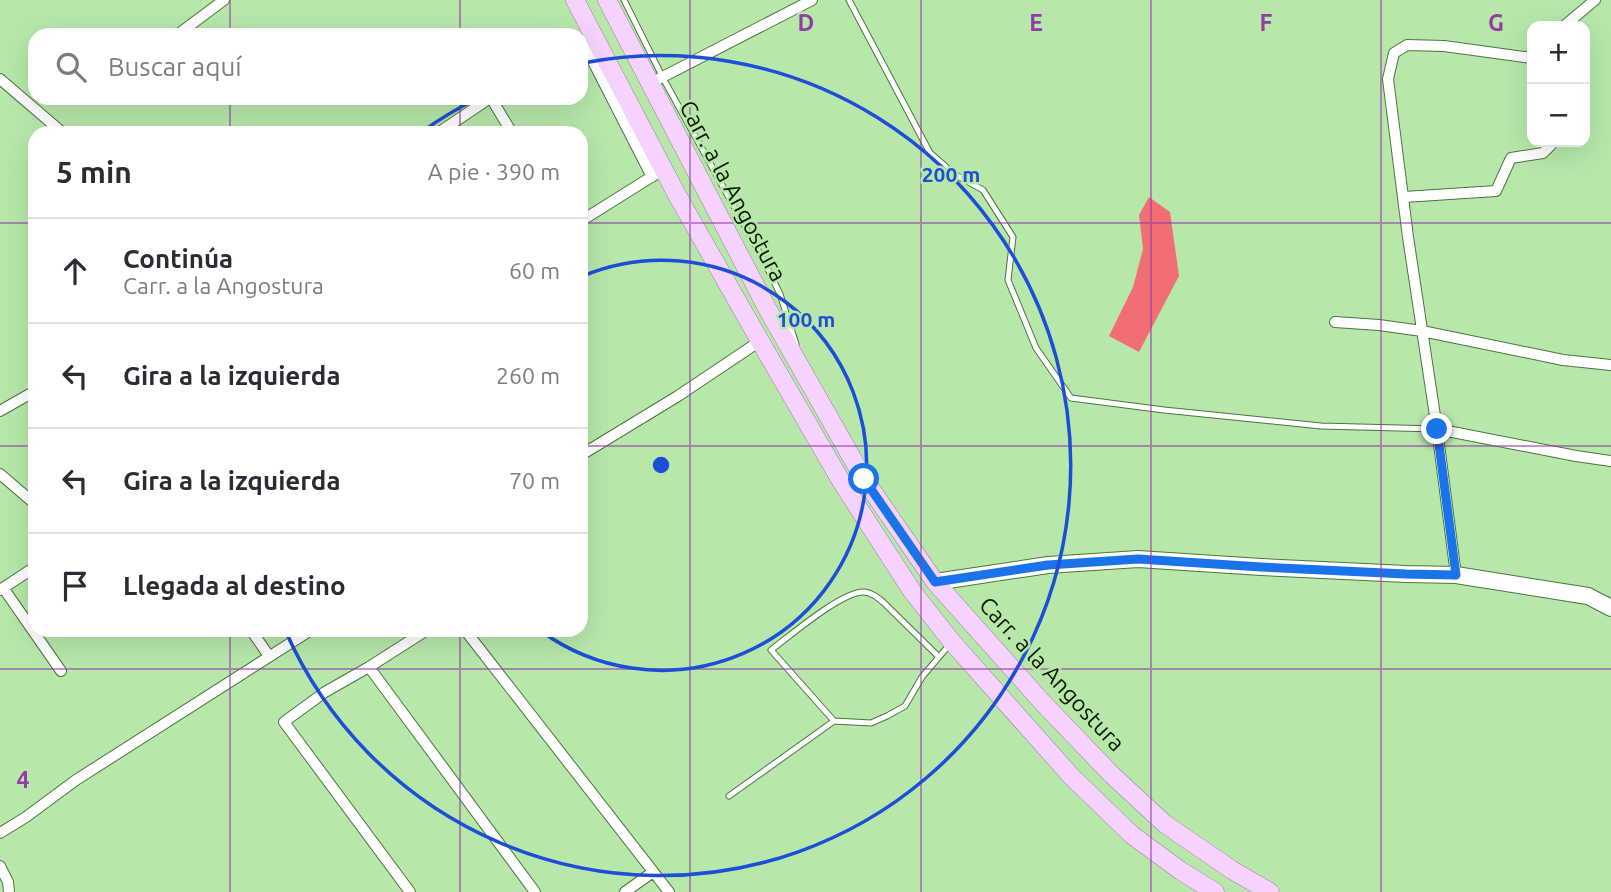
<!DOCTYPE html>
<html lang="es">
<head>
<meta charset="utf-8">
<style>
  :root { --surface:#fff; --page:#f7f7f7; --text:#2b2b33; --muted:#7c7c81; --line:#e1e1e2 }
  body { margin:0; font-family:Ubuntu,sans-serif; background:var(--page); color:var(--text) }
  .controls { position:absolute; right:21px; top:21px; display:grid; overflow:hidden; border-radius:14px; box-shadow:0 7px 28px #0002 }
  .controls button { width:63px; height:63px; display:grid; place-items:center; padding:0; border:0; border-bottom:2px solid var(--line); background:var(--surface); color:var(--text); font:35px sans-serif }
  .stop { position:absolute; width:21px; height:21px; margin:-16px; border:5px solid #1a73e8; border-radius:50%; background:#fff }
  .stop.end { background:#1a73e8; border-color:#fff; box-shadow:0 2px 7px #0008 }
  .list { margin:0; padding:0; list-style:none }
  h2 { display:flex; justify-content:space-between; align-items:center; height:91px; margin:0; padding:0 28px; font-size:30px }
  h2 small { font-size:23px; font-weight:400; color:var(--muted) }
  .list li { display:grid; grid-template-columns:46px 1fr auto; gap:21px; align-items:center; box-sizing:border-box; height:105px; padding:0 28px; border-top:2px solid var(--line) }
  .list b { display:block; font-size:26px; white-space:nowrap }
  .list p { margin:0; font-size:23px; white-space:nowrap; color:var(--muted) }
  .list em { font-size:23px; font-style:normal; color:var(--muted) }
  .icon { flex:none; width:38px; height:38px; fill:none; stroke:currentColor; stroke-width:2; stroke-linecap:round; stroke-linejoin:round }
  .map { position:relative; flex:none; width:1611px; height:892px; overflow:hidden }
  .search { position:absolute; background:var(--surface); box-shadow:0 7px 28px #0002; left:28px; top:28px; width:560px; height:77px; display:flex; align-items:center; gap:18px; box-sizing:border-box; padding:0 24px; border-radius:21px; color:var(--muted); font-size:26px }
  .panel { position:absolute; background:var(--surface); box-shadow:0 7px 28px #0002; left:28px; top:126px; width:560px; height:511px; border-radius:21px }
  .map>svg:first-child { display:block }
  .water { fill:#f16f74 }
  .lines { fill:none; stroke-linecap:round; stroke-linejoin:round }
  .lane-casing { stroke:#49763e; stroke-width:7 }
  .street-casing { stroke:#49763e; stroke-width:12 }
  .secondary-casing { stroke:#49763e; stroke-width:18 }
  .primary-casing { stroke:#9e7fa6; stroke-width:19 }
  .lane { stroke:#fff; stroke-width:5 }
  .street { stroke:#fff; stroke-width:10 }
  .secondary { stroke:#fff; stroke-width:16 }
  .primary { stroke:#f5d3fe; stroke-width:18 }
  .route { stroke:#1a73e8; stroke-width:9 }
  .grid { fill:none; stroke:#933ba8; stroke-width:2; stroke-opacity:0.55 }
  .ring { fill:none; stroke:#1d4ed8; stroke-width:3.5 }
  .labels { text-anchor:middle; stroke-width:5; stroke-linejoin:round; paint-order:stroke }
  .street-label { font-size:23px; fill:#081a04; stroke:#b7e8aa }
  .grid-label { font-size:23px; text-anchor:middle; font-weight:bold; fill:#933ba8; stroke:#b7e8aa; stroke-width:5; stroke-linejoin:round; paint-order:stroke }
  .centre { fill:#1d4ed8; stroke:#b7e8aa; stroke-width:3.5 }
  .ring-label { font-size:21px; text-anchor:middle; font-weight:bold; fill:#1d4ed8; stroke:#b7e8aa; stroke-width:5; stroke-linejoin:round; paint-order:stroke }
</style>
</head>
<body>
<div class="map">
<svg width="1611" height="892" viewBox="0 0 1611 892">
  <rect width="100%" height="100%" fill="#b7e8aa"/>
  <path class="water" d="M1149,197L1170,212L1179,276L1139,352L1109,336L1133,287L1143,249L1139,215Z"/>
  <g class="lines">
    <defs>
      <path id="lane" d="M624,0L663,78L764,261L780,294L796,344
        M849,0L930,153L954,174L983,190L1013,237L1008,280L1036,348L1071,398L1164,410L1321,426L1437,429
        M834,721L771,650C790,636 842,591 864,592C872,593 877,597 883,602L939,657
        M729,796L834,721L871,723L887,716L905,706L922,677L950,644"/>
      <path id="street" d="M1564,26L1595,0
        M177,35L224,0
        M582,40L652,177
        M0,79L63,133
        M649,84L812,0
        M491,98L512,133
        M438,133L490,98
        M1404,197L1496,191L1511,158L1543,153L1551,145V142
        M581,221L656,174
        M1335,322L1379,325L1422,331L1563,360L1611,365
        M0,411L35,391
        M1437,429L1576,456L1611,461
        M581,455L678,396L760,341
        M0,474L35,504
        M1456,575L1437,429L1408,237L1388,79L1394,53L1407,45L1444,46L1532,58
        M4,589L61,671
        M0,590L35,567
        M251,630L269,656
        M465,630L669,892
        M369,667L535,892
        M0,833L26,817L76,780L311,630
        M0,866L8,882L9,892
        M410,892L284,722L325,692L369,667L427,630
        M625,892L653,872"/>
      <path id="secondary" d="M935,582L1048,565L1138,559L1261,567L1406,574L1456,575L1588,596L1611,608"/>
      <path id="primary" d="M575,0L677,195L760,341L841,481L912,591L952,642L1071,776L1132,835L1181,871L1215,892
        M607,0L768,310L864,479L935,582L1042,702L1112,775L1165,824L1232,870L1270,892"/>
    </defs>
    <use href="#lane" class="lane-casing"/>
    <use href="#street" class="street-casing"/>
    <use href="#secondary" class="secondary-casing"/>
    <use href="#primary" class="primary-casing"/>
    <use href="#lane" class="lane"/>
    <use href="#street" class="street"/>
    <use href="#secondary" class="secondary"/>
    <use href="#primary" class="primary"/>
  </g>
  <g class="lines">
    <path class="route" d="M864,479L935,582L1048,565L1138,559L1261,567L1406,574L1456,575L1437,429"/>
  </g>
  <path class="grid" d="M230,0V35M460,0V35M690,0V892M921,0V892M1151,0V892M1381,0V892M230,98V133M460,98V133M0,223H35M581,223H1611M0,446H35M581,446H1611M230,630V892M460,630V892M0,669H1611"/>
  <g class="ring">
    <path d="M583 276A205 205 0 1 1 541 631"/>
    <path d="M423 131A410 410 0 0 1 478 98M583 63A410 410 0 1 1 286 632"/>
  </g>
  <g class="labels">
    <g class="street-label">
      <text transform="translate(733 191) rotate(62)" y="8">Carr. a la Angostura</text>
      <text transform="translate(1052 674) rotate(47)" y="8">Carr. a la Angostura</text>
    </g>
  </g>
  <g class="grid-label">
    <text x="806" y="31">D</text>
    <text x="1036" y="31">E</text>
    <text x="1266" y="31">F</text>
    <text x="1496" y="31">G</text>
    <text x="23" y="788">4</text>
  </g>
  <circle cx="661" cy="465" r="10" class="centre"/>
  <g class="ring-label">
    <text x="951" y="182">200 m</text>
    <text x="806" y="327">100 m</text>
  </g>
</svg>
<div class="controls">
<button>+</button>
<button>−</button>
</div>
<div class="stop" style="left:864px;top:479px"></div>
<div class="stop end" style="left:1437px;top:429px"></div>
<div class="search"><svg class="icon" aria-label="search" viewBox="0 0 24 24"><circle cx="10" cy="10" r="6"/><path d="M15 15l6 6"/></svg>Buscar aquí</div>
<section class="panel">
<h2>5 min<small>A pie · 390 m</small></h2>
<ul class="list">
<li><svg class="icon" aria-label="ahead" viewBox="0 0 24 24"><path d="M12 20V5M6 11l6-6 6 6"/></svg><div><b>Continúa</b><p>Carr. a la Angostura</p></div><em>60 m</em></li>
<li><svg class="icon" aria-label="left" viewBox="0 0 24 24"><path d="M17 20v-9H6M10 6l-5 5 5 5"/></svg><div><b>Gira a la izquierda</b></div><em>260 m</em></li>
<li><svg class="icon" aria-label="left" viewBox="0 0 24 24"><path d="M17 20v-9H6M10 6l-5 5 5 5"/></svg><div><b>Gira a la izquierda</b></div><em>70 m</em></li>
<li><svg class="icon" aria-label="arrive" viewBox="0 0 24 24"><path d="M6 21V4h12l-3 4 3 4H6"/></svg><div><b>Llegada al destino</b></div></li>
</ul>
</section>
</div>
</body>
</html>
